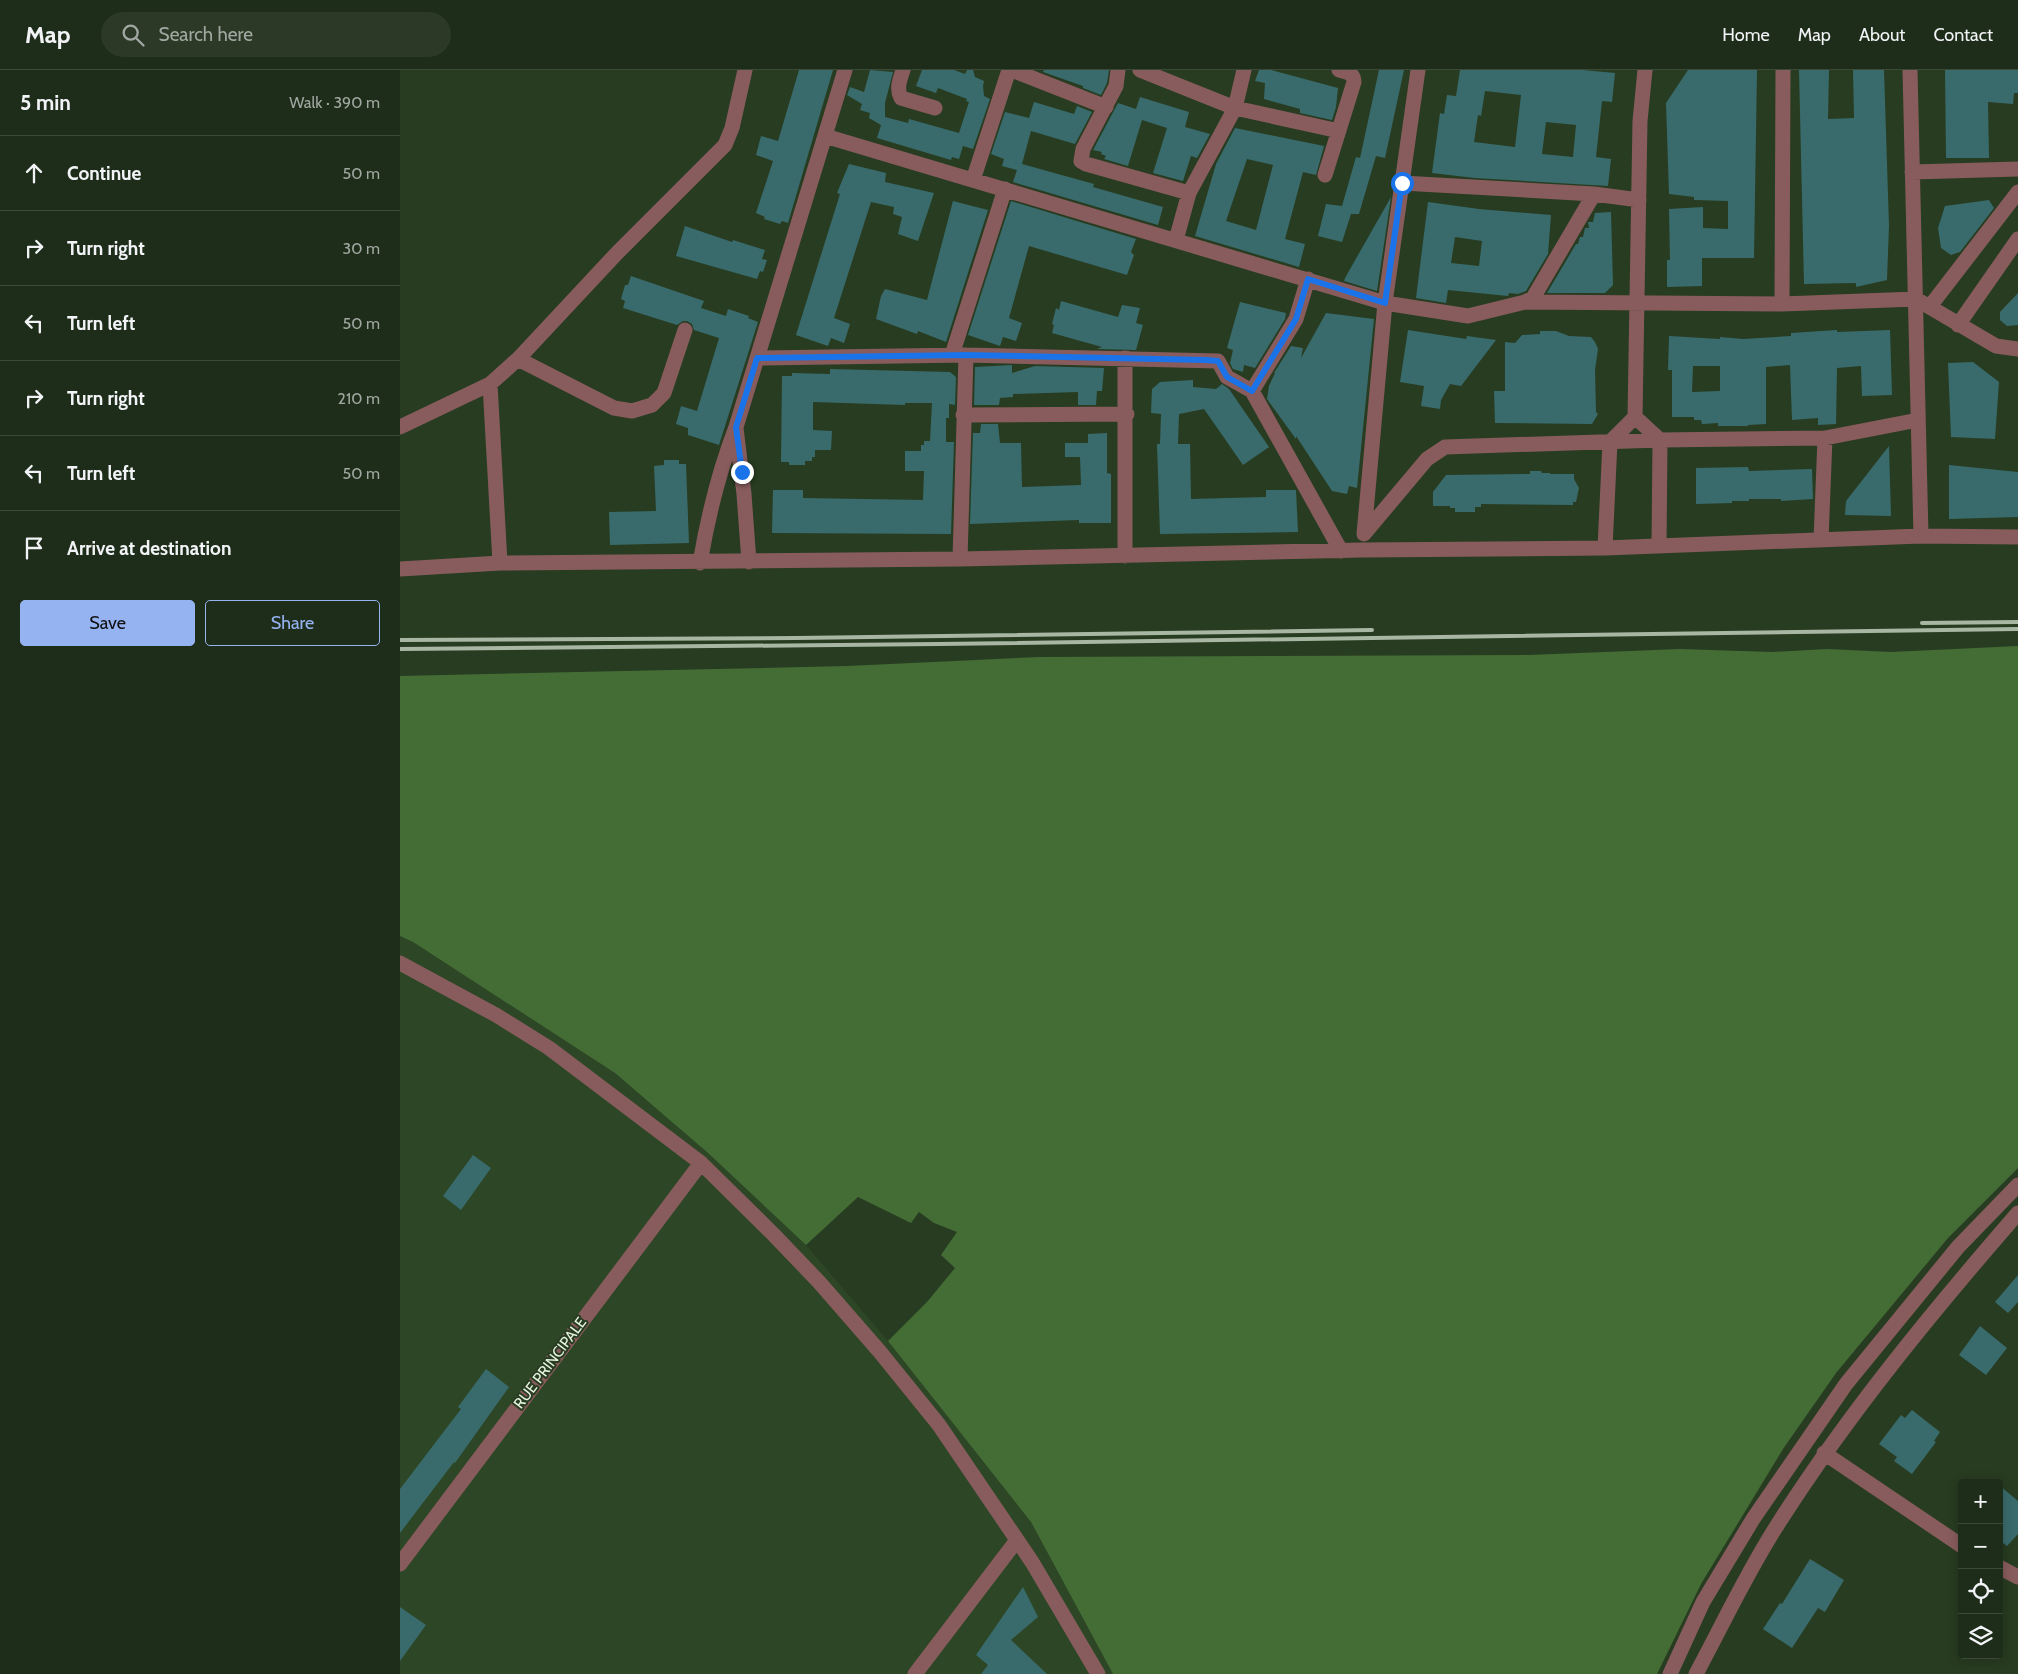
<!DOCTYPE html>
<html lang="en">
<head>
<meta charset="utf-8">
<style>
  :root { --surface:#1e2d19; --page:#2b3926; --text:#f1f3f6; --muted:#a1a8a2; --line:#3c4938; --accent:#95b2f1 }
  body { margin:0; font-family:Cabin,sans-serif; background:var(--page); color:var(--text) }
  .controls { position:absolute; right:15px; bottom:15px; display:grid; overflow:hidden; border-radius:5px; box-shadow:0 2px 12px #0003 }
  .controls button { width:45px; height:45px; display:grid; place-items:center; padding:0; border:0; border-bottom:1px solid var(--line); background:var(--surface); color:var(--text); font:25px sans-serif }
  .stop { position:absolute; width:15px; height:15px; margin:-11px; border:4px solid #1a73e8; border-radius:50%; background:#fff }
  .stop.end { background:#1a73e8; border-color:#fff; box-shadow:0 1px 5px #0008 }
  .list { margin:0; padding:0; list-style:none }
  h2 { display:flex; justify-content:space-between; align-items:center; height:65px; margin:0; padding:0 20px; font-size:21px }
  h2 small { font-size:16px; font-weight:400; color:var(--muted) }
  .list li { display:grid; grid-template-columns:32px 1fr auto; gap:15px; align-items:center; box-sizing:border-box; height:75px; padding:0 20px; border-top:1px solid var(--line) }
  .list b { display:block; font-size:19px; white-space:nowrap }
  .list em { font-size:16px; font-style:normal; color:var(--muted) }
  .actions { display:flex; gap:10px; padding:15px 20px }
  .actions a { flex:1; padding:11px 0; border:1px solid var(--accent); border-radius:5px; text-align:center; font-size:18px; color:var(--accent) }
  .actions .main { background:var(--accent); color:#111 }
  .icon { flex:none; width:28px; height:28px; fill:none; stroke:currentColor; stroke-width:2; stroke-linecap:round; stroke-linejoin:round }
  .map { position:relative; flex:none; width:1618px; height:1604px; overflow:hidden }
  header { display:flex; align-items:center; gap:30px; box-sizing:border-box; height:70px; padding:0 25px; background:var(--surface); border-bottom:1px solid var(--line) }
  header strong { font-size:24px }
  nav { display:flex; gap:28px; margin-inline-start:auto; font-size:18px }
  .search { width:350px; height:45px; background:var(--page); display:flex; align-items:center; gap:12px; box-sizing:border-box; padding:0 18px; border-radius:28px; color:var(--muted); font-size:19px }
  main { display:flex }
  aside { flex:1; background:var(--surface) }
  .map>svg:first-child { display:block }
  .built { fill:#2d4625 }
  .green { fill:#446d36 }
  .building { fill:#396b6c; fill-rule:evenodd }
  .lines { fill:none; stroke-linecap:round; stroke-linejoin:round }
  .minor { stroke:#885c5d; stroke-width:15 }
  .rail { stroke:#a8b7a3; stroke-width:4 }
  .route { stroke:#1a73e8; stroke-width:6 }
  .labels { text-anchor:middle; stroke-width:4; stroke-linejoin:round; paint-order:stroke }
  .street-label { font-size:15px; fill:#e6f3e2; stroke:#283c21 }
</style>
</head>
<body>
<header>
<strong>Map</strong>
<div class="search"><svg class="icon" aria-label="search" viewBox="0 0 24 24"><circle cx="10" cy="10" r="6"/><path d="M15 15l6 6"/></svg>Search here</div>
<nav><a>Home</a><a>Map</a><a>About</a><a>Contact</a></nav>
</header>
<main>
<aside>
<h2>5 min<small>Walk · 390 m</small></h2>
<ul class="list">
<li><svg class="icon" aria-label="ahead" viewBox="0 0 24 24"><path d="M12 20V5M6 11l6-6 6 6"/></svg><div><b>Continue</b></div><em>50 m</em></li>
<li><svg class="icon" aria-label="right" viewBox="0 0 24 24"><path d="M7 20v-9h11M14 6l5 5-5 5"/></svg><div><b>Turn right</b></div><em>30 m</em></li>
<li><svg class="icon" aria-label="left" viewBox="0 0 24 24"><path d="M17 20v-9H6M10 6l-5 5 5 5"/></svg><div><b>Turn left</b></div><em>50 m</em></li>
<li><svg class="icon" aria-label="right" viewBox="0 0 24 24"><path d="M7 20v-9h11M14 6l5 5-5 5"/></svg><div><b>Turn right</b></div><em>210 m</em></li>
<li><svg class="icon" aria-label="left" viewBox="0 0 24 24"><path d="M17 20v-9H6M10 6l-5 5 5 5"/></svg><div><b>Turn left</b></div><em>50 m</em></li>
<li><svg class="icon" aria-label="arrive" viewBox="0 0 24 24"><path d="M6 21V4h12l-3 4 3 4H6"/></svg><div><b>Arrive at destination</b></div></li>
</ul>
<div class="actions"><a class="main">Save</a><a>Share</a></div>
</aside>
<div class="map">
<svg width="1618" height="1604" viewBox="0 0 1618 1604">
  <rect width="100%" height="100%" fill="#283c21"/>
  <path class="built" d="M0,866L13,872L215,1003L308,1083L406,1175L488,1271L631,1452L713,1604H0Z"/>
  <path class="green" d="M1618,576V1098L1548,1168L1436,1303L1383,1379L1301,1514L1257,1604H713L631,1452L488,1271L527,1232L555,1198L541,1185L557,1162L534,1153L519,1142L511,1153L458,1127L406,1175L308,1083L215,1003L13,872L0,866V606L448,596L639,587L1129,585L1280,579L1372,582L1427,579L1491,582Z"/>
  <path class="building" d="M399,0H433L388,153L382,151L380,154L364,149L365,147L356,143L373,91L356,85L361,66L378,71Z
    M470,0L493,2L485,33V47L508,53L509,49L559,63L569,32L566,31L567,29L538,18L536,23L516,16L522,0H554L565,4L567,0H573L575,7L584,11L583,16L584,26L590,29L573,79L563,76L559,89L552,87L551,90L477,68L481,55L469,48L470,43L460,40L462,34L447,25L450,17L464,22Z
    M644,0H709L707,13L701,25L683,18V16L643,2Z
    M859,0H871L938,18L936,37L932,50L900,43V39L864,29L865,13L855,11Z
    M979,0H1004L985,88L976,86L959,144H951L942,172L918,166L926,134L942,136L956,87L960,88Z
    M1060,0H1183L1215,3L1212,32L1202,31L1196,87L1211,89L1208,116L1075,108L1032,103L1040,43L1044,44L1047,25L1056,26ZM1085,21L1121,25L1115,77L1074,72L1078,45L1081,46ZM1146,52L1176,55L1173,87L1142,84Z
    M1288,0H1357L1354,188H1302V216L1267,217V190H1270L1269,139L1303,137V158L1328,159V131L1294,130V127L1269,124L1266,33Z
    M1399,0H1429L1428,49L1454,48L1453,0H1484L1489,156L1487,210L1456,217V213L1404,214Z
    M1545,0H1618V23H1614L1613,34L1588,32L1589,88H1546Z
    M740,27L789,42L785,57L810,64L797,88L791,86L783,111L753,103L767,58L742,50L728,96L704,89L706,86L701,84L702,82L693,80L718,33L736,39Z
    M634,32L674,44L677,36L692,42L675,74L631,61L622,94L694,114L693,117L763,137L758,155L613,112L617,100L602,96L604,89L591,84L605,42L629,48Z
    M835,58L924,76L916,105L903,102L885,169L905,174L899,197L795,166L816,94ZM847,89L873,95L856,160L826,151Z
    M449,94L486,103L485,112L534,123L518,171L498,164L502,147L493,144L494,137L471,132L434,248L450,254L444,273L431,268L428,276L396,265L440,124L437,123Z
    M991,127L977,221L944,211L945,208Z
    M1589,130L1594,138L1560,182L1551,185L1541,178L1538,158L1545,136Z
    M553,131L588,140L546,272L518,261L517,264L476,249L481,226L485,219L527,230Z
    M611,131L736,169L731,182L734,185L727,205L629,176L609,248L622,253L616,271L603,267L600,276L568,265Z
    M1028,132L1079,139L1151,145L1148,184L1126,221L1118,224L1109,223L1108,226L1048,220L1046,233L1016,228ZM1055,167L1082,171L1079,196L1051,193Z
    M1211,142L1213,215L1205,223H1147L1176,174H1178L1180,167H1183L1185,158H1189L1188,152H1193L1195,143Z
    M285,156L332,172L333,170L365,180L362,189L367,190L363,202L360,201L357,209L276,186Z
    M231,206L304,231L301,238L326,246L328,239L349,246L348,248L358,252L319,375L288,365V358L276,354L281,336L297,341L319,268L294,260L292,254L287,251H283L277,255L223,238L225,231L221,229L225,215H228Z
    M1618,223V255L1607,256L1600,250V242Z
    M661,231L718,247L722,235L740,238L736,253L743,255L736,280L697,279L702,277L652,263L654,255L652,254L656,238L659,240Z
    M840,232L886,243L885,249L855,298L844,295L843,302L833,299L830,293L833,280L827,278Z
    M926,243L974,249L957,418L949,416L947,424L932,421L896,366V369L867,329L869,316L875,303H874L891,276L903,278L901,288Z
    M1008,260L1066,269L1067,266L1096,270L1061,316L1050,314L1041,330L1040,339L1021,336L1024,316L1000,312Z
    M1437,260V262L1490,260L1492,325L1462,326L1461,296L1437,298L1436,354L1418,355V348L1392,350L1390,295L1366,297V354L1348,355V356H1318V353L1302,354L1301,350H1294V347H1272V300H1268L1269,266L1320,269V267L1343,269L1391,266V263ZM1293,296H1320V321L1292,322Z
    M1140,261H1156L1169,266L1191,267L1195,272L1198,279L1195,300L1196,342L1198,344L1192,354L1095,353L1094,321H1105V272L1115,273L1122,265L1140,264Z
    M1573,292L1599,312L1595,369L1551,367L1548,293Z
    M612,295V303L635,296L704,298L702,321H697L696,335H678V322L613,324V327L600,328L599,335H574L575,297Z
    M430,299L550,302L556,307L555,335L549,334V348H546V372H554L551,464L372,463L373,420H403V428L523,430L524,401H505V381H521V375H524V371H530L532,333H505V335L413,332V360L432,361L431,380H415V387H412V391H405V395H389V392H381L382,306H392V303L430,304Z
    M793,310V317L816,319L822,314L829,319L869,377L843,395L804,339L779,344L778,374H790L791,429L866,427V420H896L898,462L760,464L757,374H760L761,344L751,343L752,319L760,312Z
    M581,354H598L600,373H621L622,417L681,415L680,387H665V373H688V364L707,363V403L711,404V453H679V450L570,454L573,363H580Z
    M1489,376L1491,446L1445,445L1446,431Z
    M264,390H279V394H286L289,473L210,475L209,442L256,441L254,396L264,395Z
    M1549,395L1618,402V447L1549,449Z
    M1348,397L1349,401L1412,399L1413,429L1381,431V429H1349V431H1332V433L1296,434V398Z
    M1130,401H1141L1142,403H1150V404H1174V409L1179,418L1176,432H1173V435L1081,434V437H1075V442H1055V438H1050V436H1033V422L1046,405L1123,404H1130Z
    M73,1085L91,1098L61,1140L43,1126Z
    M1618,1205V1232L1608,1243L1595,1232Z
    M1580,1256L1607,1278L1586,1305L1559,1285Z
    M86,1299L109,1317L55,1393L54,1392L0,1463V1419L61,1339L58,1337Z
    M1512,1340L1540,1362L1534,1371L1536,1372L1512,1404L1494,1391L1497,1387L1479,1374L1501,1345L1505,1348Z
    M1599,1415L1618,1431V1464L1607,1476L1599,1470Z
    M1410,1489L1444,1510L1425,1542L1418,1538L1392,1578L1363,1559L1380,1533L1382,1534Z
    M623,1517L638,1547L611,1570L647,1604H581L588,1595L576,1585Z
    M0,1537L26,1555L0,1591Z"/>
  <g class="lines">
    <path class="minor" d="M503,0C500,10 496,18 501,28L535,38
      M612,0L706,37
      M718,0L716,16L683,79L681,91L686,94L789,123
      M740,0L835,38L939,61
      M1510,0L1521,466
      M425,66L985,233L1068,246L1125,232L1382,234L1516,229L1596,276L1618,279
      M1512,102L1618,99
      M925,105L954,12C954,3 947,2 939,0
      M573,110L609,0
      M1002,113L1194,124L1239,130
      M776,170L789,123L835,38L844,0
      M1125,232L1133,228L1194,124
      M1382,234L1383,0
      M1531,235L1618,122
      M1558,255L1618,169
      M552,285L605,119
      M357,288L566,285L818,291L827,307L852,321L941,481
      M118,289L214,338L232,341L252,335L264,323L285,260
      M852,321L896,249L908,209
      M563,345L727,344
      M1235,347L1260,370L1259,476
      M0,357L90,314
      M336,358L344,424L349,492
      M964,464L1027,389L1045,377L1260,370L1425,368L1518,350
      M964,464L985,233L1018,0
      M1421,470L1425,368
      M1205,478L1210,372L1235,347L1240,51L1245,0
      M725,486V288
      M560,489L566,285
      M100,493L90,314L118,289L218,182L325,75L332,58L345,0
      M300,493C308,446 319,401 336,357L445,0
      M0,499L100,493L560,489L962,480L1205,478L1521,466L1618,467
      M0,893L96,945L149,978L301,1093L373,1164L419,1212L480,1282L539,1355L632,1492L698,1604
      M1424,1383L1562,1476
      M0,1494L301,1093
      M1599,1497L1618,1507
      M515,1604L617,1470
      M1270,1604L1303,1532L1353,1449L1446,1314L1558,1177L1618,1115
      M1296,1604C1323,1554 1347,1502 1378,1454C1448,1344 1532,1242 1618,1143"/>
    <path class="rail" d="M1522,553L1618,552
      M0,570L396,568L972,560
      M0,579L539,574L1618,559"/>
  </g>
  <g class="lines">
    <path class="route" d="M342,402L336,357L357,288L566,285L806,290L818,291L827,307L852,321L896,249L908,209L985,233L1002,113"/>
  </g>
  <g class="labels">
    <g class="street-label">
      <text transform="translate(150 1293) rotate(-53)" y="5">RUE PRINCIPALE</text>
    </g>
  </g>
</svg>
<div class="controls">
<button>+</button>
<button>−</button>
<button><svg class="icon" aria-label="locate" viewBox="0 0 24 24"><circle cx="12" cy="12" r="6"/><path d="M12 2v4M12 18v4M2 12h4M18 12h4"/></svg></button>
<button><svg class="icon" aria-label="layers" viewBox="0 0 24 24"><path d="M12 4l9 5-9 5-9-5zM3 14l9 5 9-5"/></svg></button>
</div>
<div class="stop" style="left:1002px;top:113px"></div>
<div class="stop end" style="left:342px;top:402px"></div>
</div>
</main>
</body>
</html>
